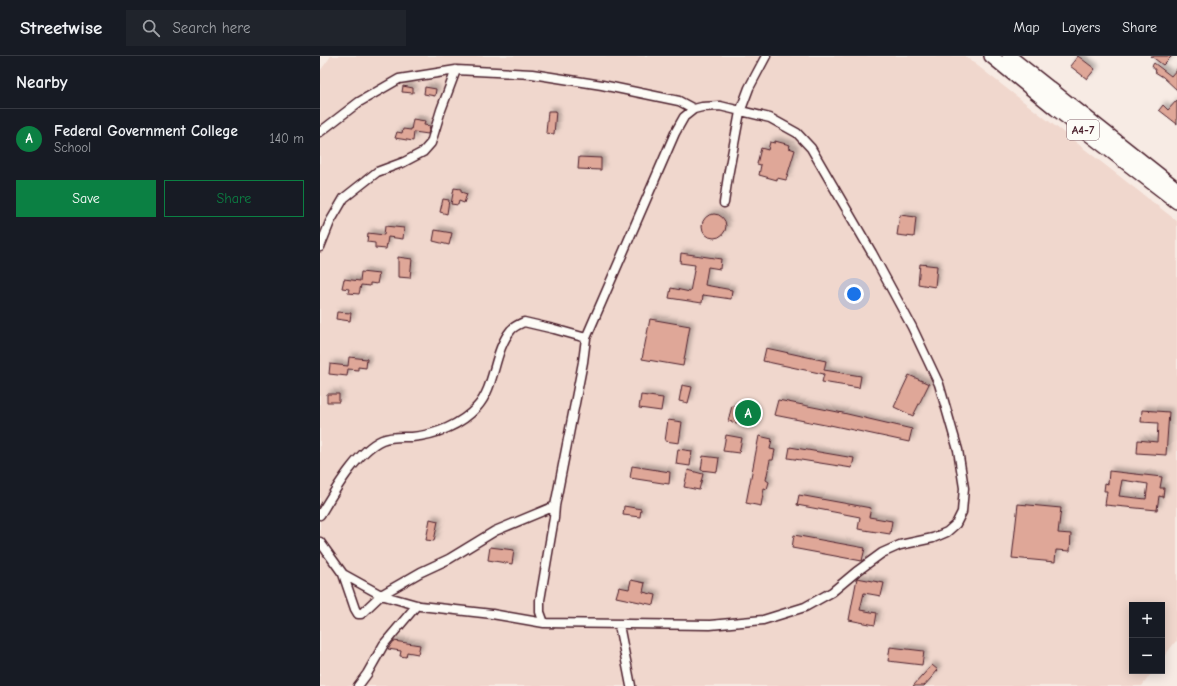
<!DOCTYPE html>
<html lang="en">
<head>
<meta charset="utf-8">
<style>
  :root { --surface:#171b24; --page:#20242c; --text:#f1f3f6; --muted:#9ea1a6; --line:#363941; --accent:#0b8043 }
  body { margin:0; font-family:"Comic Neue",sans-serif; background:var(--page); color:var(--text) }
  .controls { position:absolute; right:12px; bottom:12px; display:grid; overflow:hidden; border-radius:0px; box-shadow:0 2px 10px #0003 }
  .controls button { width:36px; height:36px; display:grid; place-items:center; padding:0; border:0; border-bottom:1px solid var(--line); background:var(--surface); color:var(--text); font:20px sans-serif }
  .you { position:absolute; left:534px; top:238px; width:14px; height:14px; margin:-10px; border:3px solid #fff; border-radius:50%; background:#1a73e8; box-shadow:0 0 0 6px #1a73e833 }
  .badge { display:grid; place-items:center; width:26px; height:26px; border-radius:50%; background:var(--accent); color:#fff; font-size:13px; font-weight:700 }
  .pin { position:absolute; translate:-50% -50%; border:2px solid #fff; box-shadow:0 1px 4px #0006 }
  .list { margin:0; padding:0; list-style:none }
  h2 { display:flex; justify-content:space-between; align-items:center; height:52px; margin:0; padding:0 16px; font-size:17px }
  h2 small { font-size:13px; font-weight:400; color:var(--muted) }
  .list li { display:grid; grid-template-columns:26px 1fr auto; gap:12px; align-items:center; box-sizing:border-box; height:60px; padding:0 16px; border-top:1px solid var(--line) }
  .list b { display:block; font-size:15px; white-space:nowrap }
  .list p { margin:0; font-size:13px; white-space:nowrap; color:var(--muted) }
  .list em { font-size:13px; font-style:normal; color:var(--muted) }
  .actions { display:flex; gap:8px; padding:12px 16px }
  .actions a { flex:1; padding:9px 0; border:1px solid var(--accent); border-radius:0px; text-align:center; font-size:14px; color:var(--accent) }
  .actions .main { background:var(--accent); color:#fff }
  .icon { flex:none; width:22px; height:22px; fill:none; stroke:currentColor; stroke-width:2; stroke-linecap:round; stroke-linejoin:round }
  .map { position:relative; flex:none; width:857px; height:630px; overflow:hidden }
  header { display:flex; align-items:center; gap:24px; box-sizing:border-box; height:56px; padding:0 20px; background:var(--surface); border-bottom:1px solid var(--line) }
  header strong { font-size:19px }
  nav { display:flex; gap:22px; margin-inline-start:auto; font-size:14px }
  .search { width:280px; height:36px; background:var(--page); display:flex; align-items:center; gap:10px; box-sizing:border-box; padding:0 14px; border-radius:0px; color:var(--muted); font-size:15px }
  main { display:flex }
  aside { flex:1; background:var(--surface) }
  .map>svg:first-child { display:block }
  .built { fill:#f0d7cd }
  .building { fill:#dfa798; stroke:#4a1f2b; fill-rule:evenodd; filter:url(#shadow) }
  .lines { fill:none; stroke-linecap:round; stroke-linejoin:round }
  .minor-casing { stroke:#4a1f2b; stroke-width:11 }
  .trunk-casing { stroke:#4a1f2b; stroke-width:16 }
  .minor { stroke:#fdfcf7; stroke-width:8 }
  .trunk { stroke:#fdfcf7; stroke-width:13 }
  .labels { text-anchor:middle; stroke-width:3.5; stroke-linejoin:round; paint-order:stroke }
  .shield { fill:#fdfcf7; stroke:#806168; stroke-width:1 }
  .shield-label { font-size:12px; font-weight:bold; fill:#4a1f2b }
</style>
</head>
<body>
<header>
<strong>Streetwise</strong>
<div class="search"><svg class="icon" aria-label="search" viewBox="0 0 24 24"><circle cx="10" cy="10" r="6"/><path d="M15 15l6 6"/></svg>Search here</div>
<nav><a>Map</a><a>Layers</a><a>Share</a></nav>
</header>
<main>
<aside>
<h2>Nearby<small></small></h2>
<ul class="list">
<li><span class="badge">A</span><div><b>Federal Government College</b><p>School</p></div><em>140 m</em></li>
</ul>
<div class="actions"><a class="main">Save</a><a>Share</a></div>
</aside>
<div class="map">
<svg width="857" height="630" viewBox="0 0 857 630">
  <defs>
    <filter id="shadow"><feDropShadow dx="3.5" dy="-3.5" stdDeviation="2" flood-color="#0004"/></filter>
  </defs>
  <rect width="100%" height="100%" fill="#f7ebe4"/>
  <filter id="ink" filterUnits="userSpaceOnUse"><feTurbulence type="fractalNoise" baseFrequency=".025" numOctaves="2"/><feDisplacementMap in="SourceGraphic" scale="8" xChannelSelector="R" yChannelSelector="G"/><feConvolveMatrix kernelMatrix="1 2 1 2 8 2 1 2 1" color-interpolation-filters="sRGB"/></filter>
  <g filter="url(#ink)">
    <path class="built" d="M11,0H645L857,165V586L856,585L842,603V549H812V615H833L822,630H0V15Z"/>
    <path class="building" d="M758,0L775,13L767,23L750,10Z
      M831,0H852L843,9Z
      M834,7L851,20L857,13V34L843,21L835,16L836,15L832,10Z
      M83,30L93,32V37L82,36Z
      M105,31L116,33L115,40L104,38Z
      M857,44V68L839,54L843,49L848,54Z
      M228,55H236L234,78L226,77Z
      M93,63L105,65L104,69L110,70L108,78L94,76L93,85L75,82L77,76L82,77L83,73L91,74Z
      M455,85L470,89L469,92L475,94L466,124L457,122V124L439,119L441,109L437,108L441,92L448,94L450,86L455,87Z
      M259,101L281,102V114L258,113Z
      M134,132L141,133V136L147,138L144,147L139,145L138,149L131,148Z
      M123,143L129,144L127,158L120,156Z
      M382 170a12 12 0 1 1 24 0a12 12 0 1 1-24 0Z
      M580,159L596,161L594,181L577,179Z
      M65,170L84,172L83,183L68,181L66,193L55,192V187L47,186L48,177L64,179Z
      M115,174L132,177L129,189L113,185Z
      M361,197L401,203L400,213L388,211L385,229L412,234L411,243L383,239L382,247L349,242L351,232L370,236L375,209L360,207Z
      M78,201L92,203L90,222L78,221Z
      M600,208L617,210L615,231L598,228Z
      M41,216L59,218L57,228L50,227V230L41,229L39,238L28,237L29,233L22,232L24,223L40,225Z
      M17,256L31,257L30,265L16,263Z
      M330,263L370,270L363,310L322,303Z
      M446,292L506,305L504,314L541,320L539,332L502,326L504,318L443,305Z
      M29,301L47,303L46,312L38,311V314L28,313L27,320L9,318L10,308L28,310Z
      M589,319L609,328L593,360L574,351Z
      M362,329L372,331L368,347L359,345Z
      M7,338H19V346H7Z
      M321,339L343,342L341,355L319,352Z
      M458,344L523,357L592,373L589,386L510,369V370L454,359Z
      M412,350L429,354L426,369L408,365Z
      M822,354L849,356L846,399L817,397L818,384L837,386L838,367L821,366Z
      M348,364L362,366L359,387L345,385Z
      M406,379L422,382L419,397L403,395Z
      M439,380L452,383L450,393L455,394L453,404H450L446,424L449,426L447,433L444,432L441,450L426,447Z
      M470,391L534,402L532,412L468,402Z
      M358,393L372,395L370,410L356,408Z
      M383,400L399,402L397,416L381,414Z
      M312,410L350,416L349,428L310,422Z
      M368,414L383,418L379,434L364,431Z
      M789,415L842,421L840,432H844L843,441L839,440L837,454L785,449L787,435H784L785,427L788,428ZM802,424L828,428L826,443L799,440Z
      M479,439L551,452L549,461L572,465L570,478L538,473L540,461L477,449Z
      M698,448L741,452L738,477L751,478L750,495L736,494L735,506L692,502Z
      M304,450L321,453L320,461L303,459Z
      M110,463L118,465L114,485L106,484Z
      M474,479L545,492L542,505L472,492Z
      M170,491L194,494L192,508L168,504Z
      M537,522L564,527L561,540L544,537L540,554L557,557L555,569L529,564Z
      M311,524L325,527L323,536L336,539L334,549L296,541L299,531L309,533Z
      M74,585L100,589L98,598L87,596L86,601L80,600L81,595L68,593Z
      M570,591L604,595L602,609L568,605Z
      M612,609L618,614L604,630H593Z"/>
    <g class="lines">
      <defs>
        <path id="minor" d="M0,76L39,46L79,23L136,14L212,18L282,29L359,45L374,53
          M404,147L408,120L420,56L429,32L446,0
          M0,191L10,166L24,142L57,116L84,106L103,96L111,87L121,54L136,14
          M0,459C14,436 37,395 62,384C71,380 81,381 92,381C115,379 141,369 157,351C176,330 173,296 191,274C194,270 200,268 204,266L234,273L266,282
          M0,486L23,518L61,539L100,550L172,558L224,567L390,569L443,564L485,551L512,536L536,516L562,497L580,489L613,482L627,476L636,468L642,456L644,432L638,394L619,328L592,271L552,197L491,92L477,77L450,62L400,50L382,51L374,53L364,61L355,77L266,282L263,306L235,450L234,462L220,544V556L224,567
          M23,518L35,553L38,558H41L61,539L101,516L129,503L175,475L235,450
          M299,569L311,630
          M38,630L47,618L64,588L97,549"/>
        <path id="trunk" d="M671,0L736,53L857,146
          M689,0L857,133"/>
      </defs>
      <use href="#minor" class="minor-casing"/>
      <use href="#trunk" class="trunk-casing"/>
      <use href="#minor" class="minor"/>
      <use href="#trunk" class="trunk"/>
    </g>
  </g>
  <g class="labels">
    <rect class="shield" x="747" y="64" width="32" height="20" rx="3"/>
    <g class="shield-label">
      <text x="763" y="78">A4-7</text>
    </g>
  </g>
</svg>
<div class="controls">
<button>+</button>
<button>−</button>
</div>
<div class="you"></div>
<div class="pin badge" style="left:428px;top:357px">A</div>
</div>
</main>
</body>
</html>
